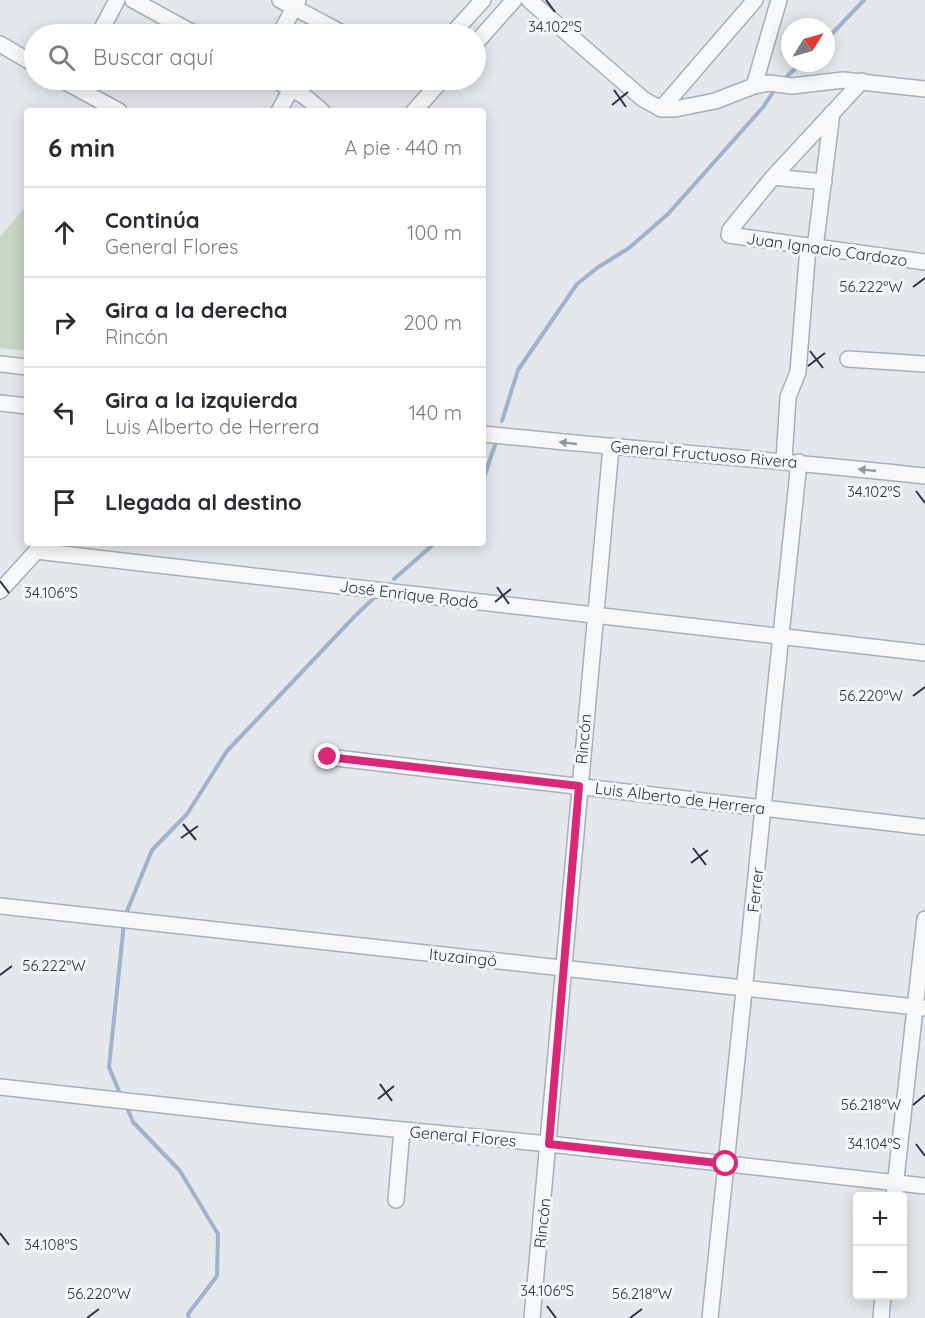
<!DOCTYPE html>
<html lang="es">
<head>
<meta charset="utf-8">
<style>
  :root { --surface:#fff; --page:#f2f2f3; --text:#2b2b33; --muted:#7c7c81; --line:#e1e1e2 }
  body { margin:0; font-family:Quicksand,sans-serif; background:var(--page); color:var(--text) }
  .controls { position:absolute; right:18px; bottom:18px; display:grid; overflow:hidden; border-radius:6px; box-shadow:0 3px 15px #0003 }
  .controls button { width:54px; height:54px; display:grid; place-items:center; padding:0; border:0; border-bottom:2px solid var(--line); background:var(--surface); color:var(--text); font:30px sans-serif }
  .compass { position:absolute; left:781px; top:18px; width:54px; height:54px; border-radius:50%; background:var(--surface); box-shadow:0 3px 15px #0003; rotate:53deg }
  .stop { position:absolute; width:18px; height:18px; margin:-14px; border:4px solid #db2777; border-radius:50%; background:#fff }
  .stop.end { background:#db2777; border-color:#fff; box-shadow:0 2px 6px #0008 }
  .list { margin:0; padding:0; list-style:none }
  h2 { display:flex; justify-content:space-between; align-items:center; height:78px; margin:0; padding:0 24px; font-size:26px }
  h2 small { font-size:20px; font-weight:400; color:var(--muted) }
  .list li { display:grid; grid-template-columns:39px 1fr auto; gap:18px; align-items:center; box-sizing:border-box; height:90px; padding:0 24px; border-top:2px solid var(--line) }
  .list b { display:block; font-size:22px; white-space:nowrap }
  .list p { margin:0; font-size:20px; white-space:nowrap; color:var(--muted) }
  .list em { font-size:20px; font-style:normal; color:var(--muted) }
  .icon { flex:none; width:33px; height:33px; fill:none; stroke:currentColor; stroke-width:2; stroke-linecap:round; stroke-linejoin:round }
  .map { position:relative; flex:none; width:925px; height:1318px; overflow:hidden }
  .search { position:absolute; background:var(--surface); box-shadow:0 3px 15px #0003; left:24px; top:24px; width:462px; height:66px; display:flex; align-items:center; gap:15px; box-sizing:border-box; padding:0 21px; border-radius:33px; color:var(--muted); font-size:22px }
  .panel { position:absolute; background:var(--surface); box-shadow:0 3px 15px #0003; left:24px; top:108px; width:462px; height:438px; border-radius:6px }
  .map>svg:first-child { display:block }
  .garden { fill:#c9d6c5 }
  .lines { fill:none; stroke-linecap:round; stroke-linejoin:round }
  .stream { stroke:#9fb4cc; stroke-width:4 }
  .minor-casing { stroke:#a9aeb7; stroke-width:18 }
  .minor { stroke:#f7f8fa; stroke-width:15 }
  .oneway { fill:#9196a0 }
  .route { stroke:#db2777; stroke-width:8 }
  .ticks { fill:none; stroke:#2b3445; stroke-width:2 }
  .labels { text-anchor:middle; stroke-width:6; stroke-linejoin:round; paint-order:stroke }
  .street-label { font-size:16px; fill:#2b3445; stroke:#f4f6f9 }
  .ticks-label { font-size:15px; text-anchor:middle; fill:#2b3445; stroke:#f4f6f9; stroke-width:6; stroke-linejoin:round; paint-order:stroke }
</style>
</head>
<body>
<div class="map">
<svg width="925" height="1318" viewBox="0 0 925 1318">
  <rect width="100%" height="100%" fill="#e4e7ec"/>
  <path class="garden" d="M27,205V351L0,348V237Z"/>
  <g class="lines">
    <path class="stream" d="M826,40L864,0
      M782,81L801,63
      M502,421L518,370L577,284L597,268L629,248L668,214L764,106L775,89
      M483,480L496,442
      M394,579L435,543
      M125,916L152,850L187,814L227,751L354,617L377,595
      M121,1096L109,1067L124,923
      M126,1105L133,1122L180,1171L218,1234L217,1276L188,1314L189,1318"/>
    <defs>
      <path id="minor" d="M133,0L195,34
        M280,0L344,34
        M529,0L643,99L661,109H675L715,101L754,86L769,83L792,86L843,80L925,89
        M99,34L117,0
        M280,34L298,0
        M452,34L483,0
        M476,43L514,0
        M0,44L34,64
        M62,80L119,111
        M275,80L304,96L322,111
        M862,81L773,177L730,230L729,235L925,262
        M754,86L779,0
        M661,109L755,0
        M279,111L291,89
        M414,111L442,80
        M773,177L824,182
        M815,248L832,113
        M848,359L925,364
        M0,364L27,367
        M0,403L27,406
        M483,434C630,449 778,460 925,476
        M784,460L788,397L798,372L808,247
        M36,551L925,653
        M0,591L42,545
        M328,757L925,827
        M0,906L925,1008
        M0,1087L280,1118L549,1144L925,1186
        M894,1196L925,919
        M396,1200L402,1130
        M532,1318L611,447
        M710,1318L799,462
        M881,1318L883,1296"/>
    </defs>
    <use href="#minor" class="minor-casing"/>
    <use href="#minor" class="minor"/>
  </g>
  <defs><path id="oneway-solid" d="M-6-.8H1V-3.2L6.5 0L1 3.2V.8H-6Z" transform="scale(1.5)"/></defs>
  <g class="oneway">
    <use href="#oneway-solid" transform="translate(568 443) rotate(-174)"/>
    <use href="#oneway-solid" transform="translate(867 470) rotate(-174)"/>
  </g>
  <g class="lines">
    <path class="route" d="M328,757L579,786L549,1144L726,1164"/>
  </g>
  <path class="ticks" d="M546,0L555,12M614,90L626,107M612,105L628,92M913,287L925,278M810,351L823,368M808,366L825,353M916,491L925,503M0,581L9,593M497,587L509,604M495,602L511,589M913,696L925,687M183,824L196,840M181,838L198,826M693,848L706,865M691,863L708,850M0,975L12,966M380,1084L392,1101M378,1099L394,1086M913,1105L925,1095M916,1144L925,1156M0,1233L9,1245M547,1306L556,1318M87,1318L99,1309M630,1318L642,1309"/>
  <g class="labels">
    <g class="street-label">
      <text transform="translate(827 249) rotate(8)" y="6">Juan Ignacio Cardozo</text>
      <text transform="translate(704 454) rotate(5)" y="6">General Fructuoso Rivera</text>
      <text transform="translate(409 594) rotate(7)" y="6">José Enrique Rodó</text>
      <text transform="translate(583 739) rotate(-85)" y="6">Rincón</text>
      <text transform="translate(680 798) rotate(7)" y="6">Luis Alberto de Herrera</text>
      <text transform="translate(755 890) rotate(-84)" y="6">Ferrer</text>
      <text transform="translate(463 957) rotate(6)" y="6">Ituzaingó</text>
      <text transform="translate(463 1136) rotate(5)" y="6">General Flores</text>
      <text transform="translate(542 1223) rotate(-84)" y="6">Rincón</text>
    </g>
  </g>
  <g class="ticks-label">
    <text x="555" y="32">34.102°S</text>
    <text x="871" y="292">56.222°W</text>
    <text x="874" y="497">34.102°S</text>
    <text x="51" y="598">34.106°S</text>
    <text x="871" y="701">56.220°W</text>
    <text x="54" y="971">56.222°W</text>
    <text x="871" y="1110">56.218°W</text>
    <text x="874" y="1149">34.104°S</text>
    <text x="51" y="1250">34.108°S</text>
    <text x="547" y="1296">34.106°S</text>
    <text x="99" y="1299">56.220°W</text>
    <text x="642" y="1299">56.218°W</text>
  </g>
</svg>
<div class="controls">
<button>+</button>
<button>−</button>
</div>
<svg class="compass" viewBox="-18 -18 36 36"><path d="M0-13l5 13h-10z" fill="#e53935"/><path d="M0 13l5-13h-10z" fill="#7c7c81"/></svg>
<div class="stop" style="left:726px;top:1164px"></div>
<div class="stop end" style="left:328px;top:757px"></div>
<div class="search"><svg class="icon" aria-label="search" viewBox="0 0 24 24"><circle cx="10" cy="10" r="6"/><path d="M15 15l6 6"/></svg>Buscar aquí</div>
<section class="panel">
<h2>6 min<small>A pie · 440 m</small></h2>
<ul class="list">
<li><svg class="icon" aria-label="ahead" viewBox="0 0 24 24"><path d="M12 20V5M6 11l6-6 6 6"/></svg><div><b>Continúa</b><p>General Flores</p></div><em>100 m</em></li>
<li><svg class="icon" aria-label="right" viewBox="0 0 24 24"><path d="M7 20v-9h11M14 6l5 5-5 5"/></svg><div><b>Gira a la derecha</b><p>Rincón</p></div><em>200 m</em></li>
<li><svg class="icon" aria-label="left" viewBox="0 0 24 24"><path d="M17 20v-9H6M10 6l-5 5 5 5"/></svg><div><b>Gira a la izquierda</b><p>Luis Alberto de Herrera</p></div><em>140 m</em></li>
<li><svg class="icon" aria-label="arrive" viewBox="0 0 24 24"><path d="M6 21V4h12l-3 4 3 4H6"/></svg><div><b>Llegada al destino</b></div></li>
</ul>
</section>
</div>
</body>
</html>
